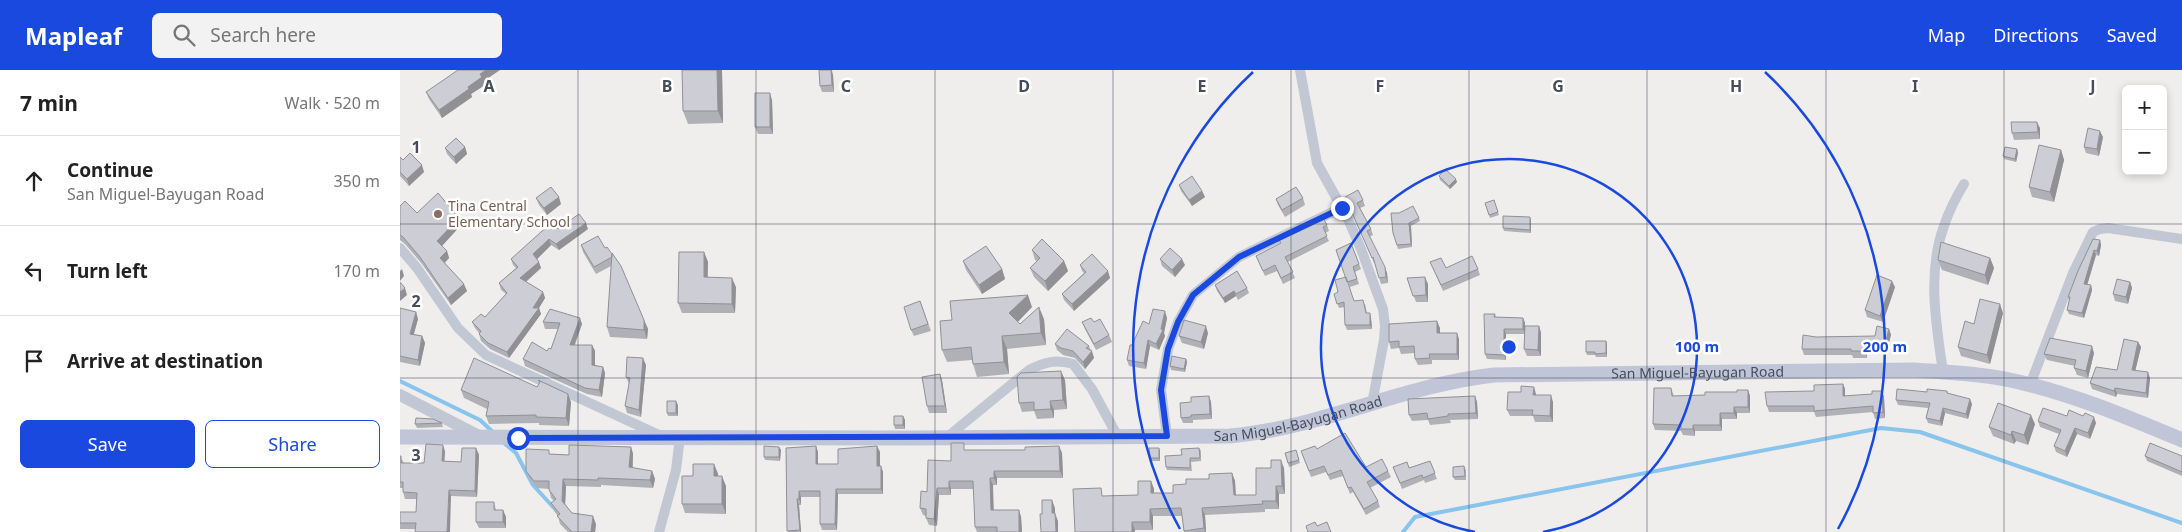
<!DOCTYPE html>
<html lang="en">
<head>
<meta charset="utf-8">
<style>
  :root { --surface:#fff; --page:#f2f2f2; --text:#222; --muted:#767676; --line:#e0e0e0; --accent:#1949df }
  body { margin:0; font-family:"Noto Sans",sans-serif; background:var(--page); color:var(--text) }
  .controls { position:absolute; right:15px; top:15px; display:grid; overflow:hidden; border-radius:8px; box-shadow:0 2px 8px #0003 }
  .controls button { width:45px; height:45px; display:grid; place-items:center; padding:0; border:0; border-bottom:1px solid var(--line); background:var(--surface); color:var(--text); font:25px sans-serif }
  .stop { position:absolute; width:15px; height:15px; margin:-11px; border:4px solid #1949df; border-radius:50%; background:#fff }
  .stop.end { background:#1949df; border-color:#fff; box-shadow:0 1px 5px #0008 }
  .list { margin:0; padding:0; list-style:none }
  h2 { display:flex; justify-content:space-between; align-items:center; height:65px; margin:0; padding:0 20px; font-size:21px }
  h2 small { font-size:16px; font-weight:400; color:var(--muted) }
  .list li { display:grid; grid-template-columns:32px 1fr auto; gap:15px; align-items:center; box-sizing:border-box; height:90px; padding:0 20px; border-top:1px solid var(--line) }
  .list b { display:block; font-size:19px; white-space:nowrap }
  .list p { margin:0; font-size:16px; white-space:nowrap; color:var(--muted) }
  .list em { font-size:16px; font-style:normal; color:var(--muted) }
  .actions { display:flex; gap:10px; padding:15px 20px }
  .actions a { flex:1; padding:11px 0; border:1px solid var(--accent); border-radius:8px; text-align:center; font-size:18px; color:var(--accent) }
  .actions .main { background:var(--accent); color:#fff }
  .icon { flex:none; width:28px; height:28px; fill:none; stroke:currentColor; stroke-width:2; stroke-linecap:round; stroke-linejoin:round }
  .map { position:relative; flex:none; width:1782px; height:462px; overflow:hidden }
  header { display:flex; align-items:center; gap:30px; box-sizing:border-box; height:70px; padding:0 25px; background:var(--accent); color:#fff }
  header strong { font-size:24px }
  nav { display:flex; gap:28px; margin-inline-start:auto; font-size:18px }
  .search { width:350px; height:45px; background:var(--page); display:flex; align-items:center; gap:12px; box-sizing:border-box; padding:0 18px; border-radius:8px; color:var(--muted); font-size:19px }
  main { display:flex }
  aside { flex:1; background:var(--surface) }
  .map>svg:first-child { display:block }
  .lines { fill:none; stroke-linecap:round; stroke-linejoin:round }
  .stream { stroke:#88c4ec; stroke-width:4 }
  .minor { stroke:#c1c7d3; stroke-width:10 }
  .tertiary { stroke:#c1c7d3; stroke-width:12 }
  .secondary { stroke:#c0c6d7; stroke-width:15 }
  .wall { fill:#b0b1b7 }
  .shaded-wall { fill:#909095 }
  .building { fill:#cdced5; stroke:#909095 }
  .route { stroke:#1949df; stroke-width:6 }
  .grid { fill:none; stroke:#464d5b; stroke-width:1; stroke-opacity:0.55 }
  .ring { fill:none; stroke:#1949df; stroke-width:2.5 }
  .education-dot { fill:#8d6e63; stroke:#fff; stroke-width:2 }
  .labels { text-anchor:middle; stroke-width:5; stroke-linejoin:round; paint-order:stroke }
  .education-label { font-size:14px; fill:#785e54; stroke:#fff; text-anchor:start }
  .street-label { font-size:14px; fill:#464d5b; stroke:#fff }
  .grid-label { font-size:16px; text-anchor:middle; font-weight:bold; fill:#464d5b; stroke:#fff; stroke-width:5; stroke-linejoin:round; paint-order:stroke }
  .centre { fill:#1949df; stroke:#fff; stroke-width:2.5 }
  .ring-label { font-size:15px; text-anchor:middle; font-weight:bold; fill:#1949df; stroke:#fff; stroke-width:5; stroke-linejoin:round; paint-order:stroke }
</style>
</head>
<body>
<header>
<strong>Mapleaf</strong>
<div class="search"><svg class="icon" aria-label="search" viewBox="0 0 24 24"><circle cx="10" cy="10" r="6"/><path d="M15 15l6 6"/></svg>Search here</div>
<nav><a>Map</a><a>Directions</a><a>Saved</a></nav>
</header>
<main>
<aside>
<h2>7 min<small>Walk · 520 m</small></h2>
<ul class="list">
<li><svg class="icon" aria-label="ahead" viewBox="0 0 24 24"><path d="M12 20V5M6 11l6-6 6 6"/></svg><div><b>Continue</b><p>San Miguel-Bayugan Road</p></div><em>350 m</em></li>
<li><svg class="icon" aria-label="left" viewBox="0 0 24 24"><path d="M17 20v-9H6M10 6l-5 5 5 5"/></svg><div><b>Turn left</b></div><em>170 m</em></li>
<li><svg class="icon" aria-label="arrive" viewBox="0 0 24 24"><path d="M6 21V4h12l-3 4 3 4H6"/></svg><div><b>Arrive at destination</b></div></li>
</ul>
<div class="actions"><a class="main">Save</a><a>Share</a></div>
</aside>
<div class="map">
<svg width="1782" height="462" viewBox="0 0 1782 462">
  <rect width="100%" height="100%" fill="#f0eeed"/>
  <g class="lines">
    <path class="stream" d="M0,311L80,350L94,363
      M104,373L116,383L133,415L154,438
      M1003,462L1015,447L1481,358L1520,362L1782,453"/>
    <path class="minor" d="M900,0L917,93L948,149L961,179L983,239L985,256L984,270L972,334
      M0,178L17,198L58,258L86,285L259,365
      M1543,302C1536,254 1527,202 1544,156C1549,141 1556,127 1564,114
      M1630,315L1673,203L1693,162L1700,159L1708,158L1782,169
      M767,366L761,320L768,279L778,252L793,225L839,187L941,138
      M546,368L629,300C645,292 656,289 673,294L692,319L718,367
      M259,462L276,400L280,367"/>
    <path class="tertiary" d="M0,325L81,367"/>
    <path class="secondary" id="s1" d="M0,367L512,368L830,366C921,358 1004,315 1094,305L1514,300C1544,302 1575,303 1605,309C1666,321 1725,346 1782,370"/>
  </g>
  <path class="wall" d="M322,0L323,53L288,54L283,41Z
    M419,0H432L433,5L434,22H422L420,16Z
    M84,11L85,15L71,24L72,27L42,48L29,29L26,22Z
    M372,30L373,64H358L355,57Z
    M1640,58V69L1614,70L1612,63Z
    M1703,67L1699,86L1686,83L1684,77Z
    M65,77L67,84L56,94L47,84L45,78Z
    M1617,79L1618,83L1616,92L1604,89L1603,86Z
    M1661,80L1664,90L1654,132L1632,127L1629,117Z
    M0,87L3,90L24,102L9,116L0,106Z
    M1039,106L1057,112L1050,119L1040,110Z
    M779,115L802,121L805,127L792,136L781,121Z
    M945,127L963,130L965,136L960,138L971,159L973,165L969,167L987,203L988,213L981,214L975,193H974Z
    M136,128L161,134L147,145L139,135Z
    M903,128L905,135L885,147L878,135L876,129Z
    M1094,130L1099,145L1090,148L1085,133Z
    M0,136L17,143L62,154L42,176L47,181L49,188L45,193L67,221L51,235L22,194L5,174L0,170Z
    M991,143L1019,148L1020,151L1011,156L1012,177L998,179L993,163Z
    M1131,151V163L1104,161L1103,158Z
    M927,155L929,161L925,163L929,171L888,192L895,208L883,214L877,201L865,206L856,186Z
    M158,159H188L159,180L151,175L137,189L141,198L126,212L143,222L145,228L139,238L141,244L109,288L90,279L81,271L79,264V263L75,258L72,252L85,247L106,224L101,220L99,213L116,198L113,195L111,189Z
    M1700,170L1701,175L1699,186L1696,185L1687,215H1691L1692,220L1684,248L1669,244L1667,240L1669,231L1668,227Z
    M951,173L961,199L955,202L959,214L950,217L936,180Z
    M181,175L205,178L207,177L244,250L248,259L247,269L210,267L207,257L211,196L196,204L183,182Z
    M632,180L664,191L668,201L648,221L634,207L630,198L637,191L635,190Z
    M304,182L308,192V207L336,217L335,243H282L278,233Z
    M1590,188L1594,198L1588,215L1542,200L1538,190Z
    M760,189L785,195L775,207L762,196Z
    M563,191L602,199L605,209L582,224L566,200Z
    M1030,192L1046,198L1078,199L1080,205L1043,221Z
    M680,195L710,208L674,241L664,230L662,224L684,203L682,201Z
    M1007,208L1028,214V232H1016Z
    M1730,212L1732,218L1728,234L1715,231L1713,224Z
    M815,215L847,218L849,223L838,230L836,226L825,233L817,221Z
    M1495,217L1483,252L1467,247L1465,240Z
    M934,224L954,231L965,234L967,243L971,248L972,259L947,260L945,255V237L939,238Z
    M520,231L531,261L514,266L511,260Z
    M632,237L617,252L620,254L644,249L646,275L607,279L609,304L577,307L573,294L572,290L547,292L542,280L552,250Z
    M0,238L16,242L18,249L14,264L22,266L25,273L20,296L0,292Z
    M1603,243L1590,294L1561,286L1558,277L1574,254Z
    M1095,244L1096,247L1123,248L1125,253V256H1139L1141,263V286H1127L1124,279L1125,264H1106V290L1087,289L1085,284Z
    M767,248L764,263L765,266L759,280L750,276L746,299L729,296L727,290L732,275L749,254Z
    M143,252L182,254L175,275H192L195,281V295L203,297L205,303L202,327L187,324L125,296L123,289L151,279L158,259H145Z
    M682,252H694L709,265L712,272L696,280L685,259Z
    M1040,258V263L1059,269V290H1032V294L1018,295L1015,289V283L1001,284L999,278L991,279L989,272Z
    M1489,259L1491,265L1486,284L1467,279V288H1453L1452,285H1404L1402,279L1416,267L1475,266Z
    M808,263L804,279L782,273L779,266Z
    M1206,271L1207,274V287H1196L1195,285H1187L1186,282Z
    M1738,272L1741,277L1735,301L1750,308L1748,328L1717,324L1716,327L1692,319L1690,313L1717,300Z
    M655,274L689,276L694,288L685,299L675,288L663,285L657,280Z
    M1694,283L1688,308L1677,305L1674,298L1675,296L1647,290L1644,284Z
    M786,289L787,292L785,302L771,300L770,296Z
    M246,295L241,347L227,343L225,336L229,314L226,307Z
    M540,304L542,310L547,343H529L527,336Z
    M138,310L171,332L169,356L139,355V353L89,354L86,346L87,339L64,328L61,320L137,317L139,314Z
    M665,310L667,339L654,340V348L637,349L634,341L622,342L619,333Z
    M1443,314L1445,319V326L1472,324L1482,321L1484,327L1485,348L1475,349L1473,342L1416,347L1414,342H1369L1367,336L1414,321Z
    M1271,318L1274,326L1305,325L1337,322L1348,320L1350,326V343H1337V349H1322V361H1295V366L1283,365L1281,361L1255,360L1253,354Z
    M1547,321L1548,323L1572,334L1568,349L1545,343L1542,356L1528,353L1526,348L1528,338L1498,335L1496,330L1527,322Z
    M1136,324V325L1153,332V352H1135L1133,346H1110L1107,340Z
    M809,326L811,332L812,349L793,350V353H783L781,348L791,332Z
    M1075,326L1077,332L1078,349L1050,350L1051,353L1030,355L1028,350L1012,351L1009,345Z
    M278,335V346H268L267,343Z
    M503,346L505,350V359H495L494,355Z
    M1667,346L1696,353L1690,369L1677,364L1667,387L1656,382L1654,376L1659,364L1640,357L1638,351Z
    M42,353L43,357L17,358L15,354Z
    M1635,354L1628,375L1616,371L1614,374L1593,366L1589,357Z
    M416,376L418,382V394H438L477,376L480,382V396L483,402V424H438L437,460H422L420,454V427H401V435H399L401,462H388L386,378Z
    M659,376L662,383L663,408H597V415H593V440H619L621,447L622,462H577L575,457L574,419H551V425H539L537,456L529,455L526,448V446L523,445L520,438L551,391L567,380H625Z
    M231,377L233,384V398L252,401L255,409L253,418L201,415V417L166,416L165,434L172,443L196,454L195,462H168L160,454L158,446L154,441L151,433L154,431L151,428L149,419L137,418L129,408L126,401L151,384L169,385Z
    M379,377L381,380L380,391L365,390L364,387Z
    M76,378L79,385L77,427L51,426L15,459H0V442H16L17,429H5L3,422V418H0V386L4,393H24L45,381L44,391L61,392Z
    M799,378L801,381V391L791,392L792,401L767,400L766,397L782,385Z
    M917,379L966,397L988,401L991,407L970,418L978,431L980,437L966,445L953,422L950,424L943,406L930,410L926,402L911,407L901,381Z
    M896,380L900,393L889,397L885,383Z
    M760,381V391H751L750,388Z
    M1745,386H1782V406L1747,391Z
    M1030,391L1037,409L1025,413L1024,410L1002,419L993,397L1009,398Z
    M314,394L318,404V406L326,416V444L285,443L282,434L293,406Z
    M1064,396L1066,400V410H1055L1053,407Z
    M884,398L885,424H879V439H865V442L805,445L806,462H784L782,446H753V460H735V462L704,426L738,425L751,411L754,419V423H773L786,414L832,403L835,411L836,425H856Z
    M94,432L96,440H103L106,447V458H79L76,452Z"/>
  <path class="shaded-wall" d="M86,0H100L84,11L85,15L71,24L72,27L42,48L39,40L68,17L80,4Z
    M317,0H322L323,53L318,41Z
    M431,0L433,5L434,22L432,15Z
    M370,23L372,30L373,64L370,57Z
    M1637,52L1640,58V69L1638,62Z
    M1700,61L1703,67L1699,86L1697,79Z
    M65,77L67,84L56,94L54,87Z
    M1617,79L1618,83L1616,92L1615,89Z
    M1661,80L1664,90L1654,132L1650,122Z
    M22,95L24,102L9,116L7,109Z
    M1056,109L1057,112L1050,119L1049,116Z
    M802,121L805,127L792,136L789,130Z
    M159,127L161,134L147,145L144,138Z
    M1130,147L1131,151V163L1130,160Z
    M59,148L62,154L40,178L37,171Z
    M186,153L188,159L159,180L156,174Z
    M1009,153L1011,156L1012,177L1011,174Z
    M149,169L151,175L135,191L133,184Z
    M1700,170L1701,175L1699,186L1697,181Z
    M1694,180L1696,185L1686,219L1684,214Z
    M47,181L49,188L43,194L40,188Z
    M304,182L308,192L307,217L304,207Z
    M1590,188L1594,198L1588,215L1585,205Z
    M782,189L785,195L775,207L772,200Z
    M664,191L668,201L648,221L645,211Z
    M139,192L141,198L122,215L120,208Z
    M985,197L987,203L988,213L986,207Z
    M2,199L4,206L0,211V201Z
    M602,199L605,209L582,224L579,215Z
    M708,201L710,208L674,241L672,234Z
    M1025,207L1028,214V232L1026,225Z
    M332,208L336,217L335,243L332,234Z
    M1492,211L1495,217L1483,252L1480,246Z
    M1730,212L1732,218L1728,234L1726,227Z
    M64,214L67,221L51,235L48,228Z
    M1691,215L1692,220L1684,248L1682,243Z
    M5,218L7,225L0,231V222Z
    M834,221L836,226L825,233L823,228Z
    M143,222L145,228L139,238L141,244L109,288L107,282Z
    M628,225L632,237L614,256L609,243Z
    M1600,234L1603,243L1590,294L1587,285Z
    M639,237L644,249L646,275L641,263Z
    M765,241L767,248L764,263L765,266L759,280L756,274Z
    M16,242L18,249L12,270L10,264Z
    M970,243L971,248L972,259L970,255Z
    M180,248L182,254L172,281L170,275Z
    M1123,248L1125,253V264L1123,259Z
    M244,250L248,259L247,269L244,260Z
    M1037,251L1040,258V270L1037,263Z
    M806,256L808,263L804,279L801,272Z
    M1139,256L1141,263V286L1138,280Z
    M1104,259L1106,264V290L1104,285Z
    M1489,259L1491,265L1486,284L1484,277Z
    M1057,263L1059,269V290L1057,284Z
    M22,266L25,273L20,296L18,290Z
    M602,266L607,279L609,304L604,292Z
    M748,270L750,276L746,299L744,293Z
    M1206,271L1207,274V287L1206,283Z
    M1465,272L1467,279V288L1465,281Z
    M1738,272L1741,277L1734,306L1732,300Z
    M192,275L195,281V301L192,295Z
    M1692,276L1694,283L1688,308L1686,301Z
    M692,281L694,288L685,299L683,292Z
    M243,288L246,295L241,347L239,340Z
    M786,289L787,292L785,302L784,299Z
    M203,297L205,303L202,327L199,320Z
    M661,301L665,310L667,339L663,330Z
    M1748,302L1750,308L1748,328L1746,323Z
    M540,304L542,310L547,343L545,336Z
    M1443,314L1445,319V332L1443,326Z
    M1134,317L1136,324L1135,331L1133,325Z
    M1715,318L1717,324L1716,327L1714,321Z
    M1348,320L1350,326V343L1348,337Z
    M1482,321L1484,327L1485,348L1483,342Z
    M168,324L171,332L169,356L166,348Z
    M1151,325L1153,332V352L1150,346Z
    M809,326L811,332L812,349L810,344Z
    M1075,326L1077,332L1078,349L1076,343Z
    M1570,329L1572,334L1568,349L1566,344Z
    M276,331L278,335V346L276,343Z
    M650,331L654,340V348L651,339Z
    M1334,337L1337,343V349L1334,343Z
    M1543,338L1545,343L1542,356L1540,351Z
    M1320,343L1322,349V361L1320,355Z
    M1631,345L1635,354L1628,375L1624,365Z
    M503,346L505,350V359L503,355Z
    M1694,347L1696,353L1690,369L1688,363Z
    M1293,355L1295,361V366L1293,359Z
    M1675,358L1677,364L1667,387L1665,381Z
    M1612,361L1616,371L1614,374L1611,365Z
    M43,375L45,381L44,397L42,391Z
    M416,376L418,382V399L416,394Z
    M477,376L480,382V402L477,396Z
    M659,376L662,383L663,408L660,401Z
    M231,377L233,384L232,405L229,397Z
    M379,377L381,380L380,391L379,387Z
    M76,378L79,385L77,427L75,421Z
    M759,378L760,381V391L759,388Z
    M881,390L884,398L885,424L882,416Z
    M314,394L318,404V416L314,406Z
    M481,396L483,402V424L481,419Z
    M252,401L255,409L253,418L250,410Z
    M594,401L597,408V415L594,408Z
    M832,403L835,411L836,433L834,425Z
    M322,406L326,416V444L322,434Z
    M590,408L593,415L594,447L591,440Z
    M163,409L166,416L165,438L162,431Z
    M549,411L551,419V425L549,418Z
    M751,411L754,419V431L751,423Z
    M876,416L879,424V439L876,431Z
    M537,418L539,425L537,456L534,449Z
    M436,419L438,424L437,460L435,454Z
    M49,420L51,426L50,462H47Z
    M399,421L401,427V435L399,429Z
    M397,429L399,435L401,462H400V460Z
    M652,430L655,438V451L652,443Z
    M802,438L805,445L806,462H805L804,458Z
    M750,439L753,446V460L750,452Z
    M103,440L106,447V458L103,452Z
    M619,440L621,447L622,462H619Z
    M655,443L658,451V462H656Z
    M193,446L196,454L195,462H191Z
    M732,452L735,460V462H732Z"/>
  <path class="building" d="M58,0H86L80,4L82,7L68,17L69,19L39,40L26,22Z
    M282,0H317L318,41H283Z
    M419,0H431L432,15L420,16Z
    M355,23H370V57H355Z
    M1611,52H1637L1638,62L1612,63Z
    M1688,58L1700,61L1697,79L1684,77Z
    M56,68L65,77L54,87L45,78Z
    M1639,75L1661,80L1650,122L1629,117Z
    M1605,77L1617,79L1615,89L1603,86Z
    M10,83L22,95L7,109L0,102V87L3,90Z
    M1045,99L1056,109L1049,116L1039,106Z
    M792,106L802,121L789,130L779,115Z
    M151,117L159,127L144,138L136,128Z
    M896,117L903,128L882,140L876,129Z
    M958,120L963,130L957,133L971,159L967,161L985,197L986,207L979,208L973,187L972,188L945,127Z
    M38,123L59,148L37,171L47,181L40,188L64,214L48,228L20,187L3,167L0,165V136L5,131L17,143Z
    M1094,130L1098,142L1089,145L1085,133Z
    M1013,136L1019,148L1009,153L1011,174L997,175L993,163L991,143H999Z
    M179,144L186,153L156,174L149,169L133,184L139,192L120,208L143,222L133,238H139L107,282L88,273L79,264L81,261L72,252L81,244L85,247L107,223L99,213L118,197L111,189L151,153L158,159Z
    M1103,146L1130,147V160L1103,158Z
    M923,148L927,155L923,157L927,166L885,187L893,202L881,208L875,195L863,201L856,186L881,173L879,170Z
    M198,166L205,178L207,177L212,184V187L194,197L181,175Z
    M642,169L664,191L645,211L630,198L640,188L632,180Z
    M1693,169L1700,170L1697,181L1694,180L1684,214L1691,215L1682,243L1667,240L1670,227H1668L1678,201Z
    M1541,172L1590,188L1585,205L1538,190Z
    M951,173L959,194L953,197L957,209L947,212L936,180Z
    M586,176L602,199L579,215L563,191Z
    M770,178L782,189L772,200L760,189Z
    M279,182H304V207L332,208V234L278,233Z
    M212,183L221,196L244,250V260L207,257Z
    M692,184L708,201L672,234L662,224L686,202L680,195Z
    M1072,186L1078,199L1041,215L1030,192L1041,188L1046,198Z
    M837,201L847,218L836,224L834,221L823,228L815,215Z
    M1477,205L1492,211L1480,246L1465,240Z
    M946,207L954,231L963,230L966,243H970V255H945L944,232L937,234L934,224L938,222L935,210Z
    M1025,207L1026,225L1013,226L1007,208Z
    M1717,209L1730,212L1726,227L1713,224Z
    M0,212L5,218L0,222Z
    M628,225L609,243L620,254L639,237L641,263L602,266L604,292L573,294L571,277L542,280L540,251L552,250L550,231Z
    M1580,229L1600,234L1587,285L1558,277L1565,251L1574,254Z
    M520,231L528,254L511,260L504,237Z
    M0,238L16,242L10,264L22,266L18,290L0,286Z
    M150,239L180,248L170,275H192V295L203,297L199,320L185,318L123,289L132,272L147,281L149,278L151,279L160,253L143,252Z
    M753,239L765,241L761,259L763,260L756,274L748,270L744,293L727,290L730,275H732L743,251L749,254Z
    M1084,244H1095L1094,247L1123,248V259H1104V285L1085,284Z
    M691,248L694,252L700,249L709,265L694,274L682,252Z
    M784,250L806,256L801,272L779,266Z
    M1037,251V263H1057V284H1029L1030,288L1015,289L1014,276L999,277V271L989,272V254Z
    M1125,256H1139L1138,280L1124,279Z
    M1477,256L1489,259L1484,277L1465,272V281H1451V279H1402L1403,265L1416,267L1475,266Z
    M667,259L689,276L686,278L692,281L683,292L673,281L661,278L655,274Z
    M1650,268L1692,276L1686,301L1674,298L1676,290L1644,284Z
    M1724,269L1738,272L1732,300L1748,302L1746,323L1715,318L1714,321L1690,313L1696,297L1717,300Z
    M1186,271H1206V283L1195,284V282H1186Z
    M772,286L786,289L784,299L770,296Z
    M227,287L243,288L239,340L225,336L230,308L226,307Z
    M74,288L137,317L140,312L138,310L168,324L166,348L136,347V345L86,346L89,332L61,320Z
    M661,301L663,330L650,331L651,339L634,340V332L619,333L617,307L621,303Z
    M540,304L545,336H527L522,307Z
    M1443,314V326L1472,324V321H1482L1483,342L1473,343V336L1414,341V336H1367L1365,322L1414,321V315Z
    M1121,316L1134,317L1133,325H1151L1150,346L1132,345L1133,340H1107L1108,322H1121Z
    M1254,318H1271L1272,326L1305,325V322H1337V320H1348V337H1334V343H1320V355H1293V359H1281V355L1253,354Z
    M1497,319L1527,322V319L1547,321V323L1570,329L1566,344L1543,338L1540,351L1526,348L1530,333L1496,330Z
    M809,326L810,344L791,345V347L781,348L780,333L791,332V327Z
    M1075,326L1076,343L1048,344V346L1028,349L1027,343L1009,345L1008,329Z
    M267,331H276V343H267Z
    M1598,333L1631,345L1624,365L1612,361L1611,365L1589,357Z
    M1643,338L1667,346L1669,340L1683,346L1685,343L1694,347L1688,363L1675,358L1665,381L1654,376L1661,360L1638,351Z
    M494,346H503V355H494Z
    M16,348L33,349L42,353L15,354Z
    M945,363L966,397L982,389L988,401L967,412L978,431L964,439L951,417L948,418L941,400L928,405L924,396L909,401L901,381L915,376L917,379Z
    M551,373H564V380H625V377L659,376L660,401H594V408H590L591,440H619V462H597V457H575L573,411H549V418H537L534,449L526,448V439L520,438L521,421L527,422L528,390L551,391Z
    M1750,373L1782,386V402L1745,386Z
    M26,374L43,375L42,391L61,392L62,378H76L75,421L49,420L47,462H15L16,453H0V442H16L17,423L3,422V412H0V386H1V393H24Z
    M169,375L231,377L229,397L252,401L250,410L198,408V410L163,409L162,431L172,443L193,446L191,462H172L157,446L160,444L151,433L156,429L149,420V411H134L126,401V379L149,380V384L169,385Z
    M364,376L379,377V387H364Z
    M416,376V394H438V379L477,376V396H481V419H436L435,454H420V421H399V429H397L400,460L387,461L386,378Z
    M749,378H759V388H750Z
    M799,378L800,388H790V398L766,397L765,386L782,385L781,379Z
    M896,380L899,390L888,393L885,383Z
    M871,390H881L882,416H876V431H862L863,434L802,438L804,458L784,461L781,438L750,439V452H732V462H675L673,419L701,418L702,426L738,425V411H751V423H773V415L786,414V409H809V404L832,403L834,425H856V398H871Z
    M1030,391L1035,403L1023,408L1022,405L1000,413L993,397L1007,392L1009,398Z
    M293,394H314V406H322V434H282V406H293Z
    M1064,396L1065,406L1053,407V397Z
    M642,430H652V443H655L656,462H641L640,444H642Z
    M76,432H94V440H103V452H76Z
    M915,452L917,456L927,452L931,462H908L906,456Z"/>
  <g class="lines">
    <path class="route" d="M118,368L767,366L761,320L768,279L778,252L793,225L839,187L942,138"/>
  </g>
  <path class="grid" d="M178,0V462M356,0V462M535,0V462M713,0V462M891,0V462M1069,0V462M1247,0V462M1426,0V462M1604,0V462M0,154H1782M0,308H1782"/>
  <g class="ring">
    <path d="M1075 462A188 188 0 1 1 1143 462"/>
    <path d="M780 459A376 376 0 0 1 853 2M1365 2A376 376 0 0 1 1438 459"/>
  </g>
  <circle class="education-dot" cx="38" cy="144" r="5"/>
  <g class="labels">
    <g class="education-label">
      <text x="48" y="141">Tina Central<tspan x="48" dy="16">Elementary School</tspan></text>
    </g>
    <g class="street-label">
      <text dy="5" stroke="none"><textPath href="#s1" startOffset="1305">San Miguel-Bayugan Road</textPath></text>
      <text dy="5" stroke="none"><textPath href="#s1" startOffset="900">San Miguel-Bayugan Road</textPath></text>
    </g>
  </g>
  <g class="grid-label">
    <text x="89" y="22">A</text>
    <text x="267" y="22">B</text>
    <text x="446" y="22">C</text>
    <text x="624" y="22">D</text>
    <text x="802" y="22">E</text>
    <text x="980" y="22">F</text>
    <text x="1158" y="22">G</text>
    <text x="1336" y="22">H</text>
    <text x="1515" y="22">I</text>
    <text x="1693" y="22">J</text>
    <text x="16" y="83">1</text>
    <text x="16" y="237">2</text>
    <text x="16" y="391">3</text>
  </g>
  <circle cx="1109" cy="277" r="8" class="centre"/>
  <g class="ring-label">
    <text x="1297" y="282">100 m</text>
    <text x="1485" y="282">200 m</text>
  </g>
</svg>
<div class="controls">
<button>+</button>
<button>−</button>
</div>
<div class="stop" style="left:118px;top:368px"></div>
<div class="stop end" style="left:942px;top:138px"></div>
</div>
</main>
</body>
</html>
